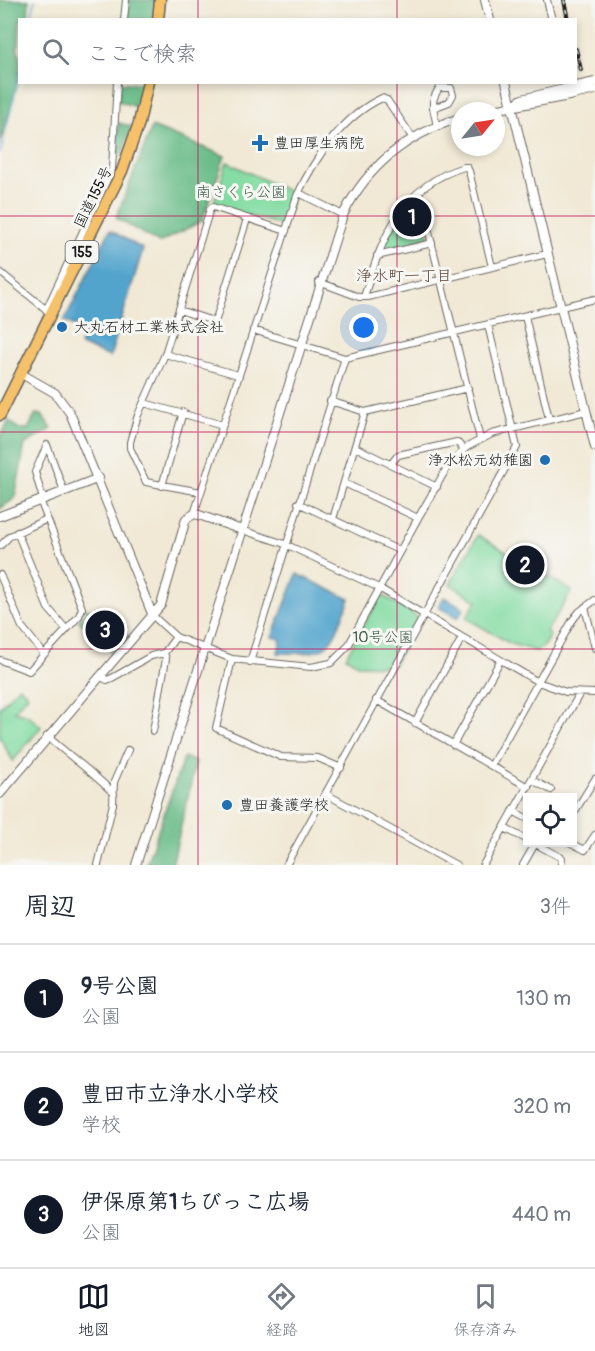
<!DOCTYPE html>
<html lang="ja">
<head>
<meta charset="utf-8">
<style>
  :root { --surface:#fff; --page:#f2f2f3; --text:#1f2937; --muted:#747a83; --line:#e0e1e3; --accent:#111827 }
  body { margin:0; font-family:Pangolin,"Klee One",sans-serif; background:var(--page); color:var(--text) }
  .controls { position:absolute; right:18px; bottom:18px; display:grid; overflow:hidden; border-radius:0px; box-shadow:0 3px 9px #0003 }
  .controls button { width:54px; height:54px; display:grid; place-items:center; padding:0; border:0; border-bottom:2px solid var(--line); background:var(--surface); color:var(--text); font:30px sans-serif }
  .compass { position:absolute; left:451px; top:102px; width:54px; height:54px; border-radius:50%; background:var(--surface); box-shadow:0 3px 9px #0003; rotate:60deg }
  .you { position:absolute; left:364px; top:328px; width:21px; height:21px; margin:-15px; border:4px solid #fff; border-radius:50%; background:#1a73e8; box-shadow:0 0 0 9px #1a73e833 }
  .badge { display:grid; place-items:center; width:39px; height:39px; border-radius:50%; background:var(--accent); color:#fff; font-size:20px; font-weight:700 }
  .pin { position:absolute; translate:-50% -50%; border:3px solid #fff; box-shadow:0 2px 6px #0006 }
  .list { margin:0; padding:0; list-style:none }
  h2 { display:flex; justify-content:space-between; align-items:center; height:78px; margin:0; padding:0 24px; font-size:26px }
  h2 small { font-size:20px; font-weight:400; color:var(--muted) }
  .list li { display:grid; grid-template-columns:39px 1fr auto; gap:18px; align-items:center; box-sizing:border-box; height:108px; padding:0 24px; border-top:2px solid var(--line) }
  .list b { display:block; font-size:22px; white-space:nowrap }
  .list p { margin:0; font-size:20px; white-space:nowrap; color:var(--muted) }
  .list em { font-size:20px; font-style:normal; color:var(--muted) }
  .icon { flex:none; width:33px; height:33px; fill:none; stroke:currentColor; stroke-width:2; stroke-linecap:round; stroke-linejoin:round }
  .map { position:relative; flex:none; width:595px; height:865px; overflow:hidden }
  .search { position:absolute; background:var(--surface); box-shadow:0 3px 9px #0003; left:18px; right:18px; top:18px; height:66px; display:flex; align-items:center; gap:15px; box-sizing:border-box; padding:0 21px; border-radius:0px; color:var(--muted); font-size:22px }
  .sheet { height:402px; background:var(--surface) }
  nav { display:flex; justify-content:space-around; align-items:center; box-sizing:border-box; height:84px; border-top:2px solid var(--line); background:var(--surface); font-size:16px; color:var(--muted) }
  nav a { display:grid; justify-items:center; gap:3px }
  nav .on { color:var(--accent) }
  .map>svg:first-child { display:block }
  .green { fill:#82dca2; stroke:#4f7c5f; stroke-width:1.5 }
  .forest { fill:#69bc88; stroke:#426c52; stroke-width:1.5 }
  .water { fill:#52a4cd; stroke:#376074; stroke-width:1.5 }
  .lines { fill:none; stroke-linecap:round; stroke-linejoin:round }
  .stream { stroke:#52a4cd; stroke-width:1.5 }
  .minor-casing { stroke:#67645d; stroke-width:8 }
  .tertiary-casing { stroke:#67645d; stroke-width:10 }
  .trunk-casing { stroke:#67645d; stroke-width:13 }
  .minor { stroke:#fff; stroke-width:6 }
  .tertiary { stroke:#fff; stroke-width:8 }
  .trunk { stroke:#f5c16b; stroke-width:10 }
  .rail-casing { stroke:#1c1c1c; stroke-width:4 }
  .rail { stroke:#f6f6f2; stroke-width:1.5; stroke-dasharray:4.5; stroke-linecap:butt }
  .tertiary-bridge-casing { stroke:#67645d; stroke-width:10; stroke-linecap:butt }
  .tertiary-bridge { stroke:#fff; stroke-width:8 }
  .grid { fill:none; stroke:#c2185b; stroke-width:1.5; stroke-opacity:0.55 }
  .poi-dot { fill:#1f6fb2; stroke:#f6f6f2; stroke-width:2 }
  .labels { text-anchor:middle; stroke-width:6; stroke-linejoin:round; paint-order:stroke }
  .shield { fill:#f6f6f2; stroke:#5d5d5c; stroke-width:1.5 }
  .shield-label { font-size:14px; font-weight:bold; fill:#1c1c1c }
  .poi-label { font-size:15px; fill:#1c1c1c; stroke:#f6f6f2; text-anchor:start }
  .park-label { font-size:15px; fill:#405f4b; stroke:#f6f6f2 }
  .street-label { font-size:15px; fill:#1c1c1c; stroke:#f6f6f2 }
  .neighbourhood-label { font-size:16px; fill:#62463b; stroke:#f6f6f2 }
</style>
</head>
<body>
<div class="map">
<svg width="595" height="865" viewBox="0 0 595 865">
  <rect width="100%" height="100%" fill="#f6f6f2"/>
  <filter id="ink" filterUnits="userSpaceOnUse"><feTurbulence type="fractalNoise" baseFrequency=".0167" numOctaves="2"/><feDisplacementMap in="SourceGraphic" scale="12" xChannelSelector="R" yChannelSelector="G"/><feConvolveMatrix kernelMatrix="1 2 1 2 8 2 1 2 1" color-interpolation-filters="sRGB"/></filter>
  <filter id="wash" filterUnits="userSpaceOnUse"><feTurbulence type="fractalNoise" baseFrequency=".008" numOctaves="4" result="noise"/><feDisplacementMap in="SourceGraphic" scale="24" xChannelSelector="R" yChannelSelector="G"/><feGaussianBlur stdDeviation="1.35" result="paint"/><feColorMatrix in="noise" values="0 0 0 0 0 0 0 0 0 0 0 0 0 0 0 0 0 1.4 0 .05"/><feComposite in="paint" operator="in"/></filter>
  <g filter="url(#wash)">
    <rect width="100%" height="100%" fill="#f1e9d5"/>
    <path class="green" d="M227,162L294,194L284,226L213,205Z
      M415,199L420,201L429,238L388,250L384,248L392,227Z
      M478,535L572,591L546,632L550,635L543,647L536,651L511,644L466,618L477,601L450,584Z
      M384,596L419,618L393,666L359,665L346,657L379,598Z
      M87,609L114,623L129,637L114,655L79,621Z
      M19,686L28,695L14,711L28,715L41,727L13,761L0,738V707Z"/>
    <path class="forest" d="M0,0H29L28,19L20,20L19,44L17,48C28,64 6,122 0,142Z
      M129,0H155L153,19L127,20Z
      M120,83H144L140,105L136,107L118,101Z
      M118,123L131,126L122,155L117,157Z
      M152,127L225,156L202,221L159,243L116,218Z
      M36,414L42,415L52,429L25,444L15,498L0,509V438L9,421L19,429H28Z
      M184,757L196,762L172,865H146Z"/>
    <path class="water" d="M110,230L143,249L110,357L80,345L86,331L64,321Z
      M297,574L350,599C330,648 333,655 278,653L281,639L272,637Z
      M444,597L464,608L458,618L438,607Z"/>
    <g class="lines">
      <path class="stream" d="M31,20L35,0
        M0,153L20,72"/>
    </g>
  </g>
  <g filter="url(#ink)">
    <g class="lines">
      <defs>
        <path id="minor" d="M547,0L552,20
          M124,20L126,0
          M433,108L449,102L453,95L451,88H439C435,95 432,100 433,108L437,126
          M419,192L480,439
          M299,193L343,215
          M377,256L432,243
          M0,272L48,311
          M319,282L359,297H368L547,254
          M364,297C381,241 400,186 464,167H467L469,171L492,267
          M46,310L112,169L117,82
          M179,310L213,321L216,319L247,219
          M525,316L549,419
          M253,330L345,358L595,299
          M165,354L238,375
          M330,401L365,412L468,388
          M144,403L223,425
          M355,447L437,487
          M391,464L398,455L457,442L464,450
          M344,483L418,518
          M162,486L183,412
          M201,492L146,482L130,448V442L138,415L165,354L210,209L213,207L286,231
          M43,499L35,472L47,445L64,491
          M298,503L400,551
          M194,514L297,196C314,159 343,116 382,98L387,100L412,137
          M333,519L365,412
          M242,530L285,544L379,588L538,682L566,692L595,693
          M17,532L48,608L66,629
          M0,546L10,536L47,519
          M0,575L22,627L44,654
          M585,607L595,648
          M153,616L176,637L232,659L311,667L331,663L348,646L418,518L448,466L467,447L492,434L586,411
          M232,659L216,728L281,757L318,758L341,768
          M0,660L29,671L79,616L82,608L40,500
          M250,662L345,358
          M101,677L107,680L112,678L151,656L164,653L176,637
          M376,700L528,787
          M415,723L462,638
          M153,731L166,659L164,653
          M47,736C69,756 94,773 114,794
          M453,745L500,661
          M491,766L572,621L579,612L595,600
          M532,780L551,790
          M326,794L456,865
          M513,811L528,819
          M572,816L595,779
          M504,828L528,840
          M532,842L562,858L561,865
          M569,842L585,850L595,835
          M98,865L113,804L114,782L128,750
          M286,865L517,447L488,325
          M483,865L580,693
          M523,865L535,844"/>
        <path id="tertiary" d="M485,0L490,20
          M506,82L595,447
          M513,105L522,99L568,88
          M488,111L569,96
          M20,373L55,393L70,413L153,616
          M0,516L99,478
          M0,794L161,605L186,519L194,514L199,515L242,530
          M136,865L343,215C368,165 407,134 460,118"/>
        <path id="trunk" d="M158,20L160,0
          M0,415L122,171L139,123L148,82"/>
      </defs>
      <use href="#minor" class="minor-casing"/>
      <use href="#tertiary" class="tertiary-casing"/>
      <use href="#trunk" class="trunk-casing"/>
      <use href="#minor" class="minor"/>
      <use href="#tertiary" class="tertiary"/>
      <use href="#trunk" class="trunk"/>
      <defs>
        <path id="rail" d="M564,0L568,20
          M576,49L581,70"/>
      </defs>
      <use href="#rail" class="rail-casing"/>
      <use href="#rail" class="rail"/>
      <defs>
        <path id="tertiary-bridge" d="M568,88L595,82
          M569,96L595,90"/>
      </defs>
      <use href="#tertiary-bridge" class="tertiary-bridge-casing"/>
      <use href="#tertiary-bridge" class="tertiary-bridge"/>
    </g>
  </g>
  <path class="grid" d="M198,0V20M397,0V20M198,82V865M397,82V865M0,216H595M0,432H595M0,649H595"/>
  <g class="poi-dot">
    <path d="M257 134h6v6h6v6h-6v6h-6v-6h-6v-6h6z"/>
    <circle cx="62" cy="327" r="6"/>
    <circle cx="545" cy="460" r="6"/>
    <circle cx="227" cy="805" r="6"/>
  </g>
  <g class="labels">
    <rect class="shield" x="65.5" y="241" width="33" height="22" rx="4.5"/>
    <g class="shield-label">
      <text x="82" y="257">155</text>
    </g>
    <g class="poi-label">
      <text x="274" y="148">豊田厚生病院</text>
      <text x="74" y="332">大丸石材工業株式会社</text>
      <text x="533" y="465" text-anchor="end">浄水松元幼稚園</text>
      <text x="239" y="810">豊田養護学校</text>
    </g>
    <g class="park-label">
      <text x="241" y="197">南さくら公園</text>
      <text x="383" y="642">10号公園</text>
    </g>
    <g class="street-label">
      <text transform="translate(93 197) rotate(-64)" y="5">国道155号</text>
    </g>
    <g class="neighbourhood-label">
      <text x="404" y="281">浄水町一丁目</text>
    </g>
  </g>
</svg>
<div class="controls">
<button><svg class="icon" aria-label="locate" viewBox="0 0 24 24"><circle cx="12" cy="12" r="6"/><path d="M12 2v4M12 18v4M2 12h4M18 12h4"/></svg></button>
</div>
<svg class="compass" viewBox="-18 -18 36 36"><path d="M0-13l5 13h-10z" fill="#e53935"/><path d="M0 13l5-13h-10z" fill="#747a83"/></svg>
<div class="you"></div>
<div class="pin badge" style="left:412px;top:217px">1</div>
<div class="pin badge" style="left:525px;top:565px">2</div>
<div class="pin badge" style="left:105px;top:630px">3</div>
<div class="search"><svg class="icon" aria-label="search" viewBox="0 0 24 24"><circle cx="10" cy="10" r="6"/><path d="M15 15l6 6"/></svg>ここで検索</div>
</div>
<section class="sheet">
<h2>周辺<small>3件</small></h2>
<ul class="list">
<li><span class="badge">1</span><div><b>9号公園</b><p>公園</p></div><em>130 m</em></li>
<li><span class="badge">2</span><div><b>豊田市立浄水小学校</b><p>学校</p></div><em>320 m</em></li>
<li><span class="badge">3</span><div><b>伊保原第1ちびっこ広場</b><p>公園</p></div><em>440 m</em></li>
</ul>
</section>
<nav>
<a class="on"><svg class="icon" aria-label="map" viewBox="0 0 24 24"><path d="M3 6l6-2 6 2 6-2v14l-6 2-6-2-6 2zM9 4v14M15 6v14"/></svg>地図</a>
<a><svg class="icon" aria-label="directions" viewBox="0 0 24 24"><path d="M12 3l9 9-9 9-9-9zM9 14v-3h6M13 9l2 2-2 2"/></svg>経路</a>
<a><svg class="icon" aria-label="saved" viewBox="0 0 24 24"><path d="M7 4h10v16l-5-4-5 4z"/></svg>保存済み</a>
</nav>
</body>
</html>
